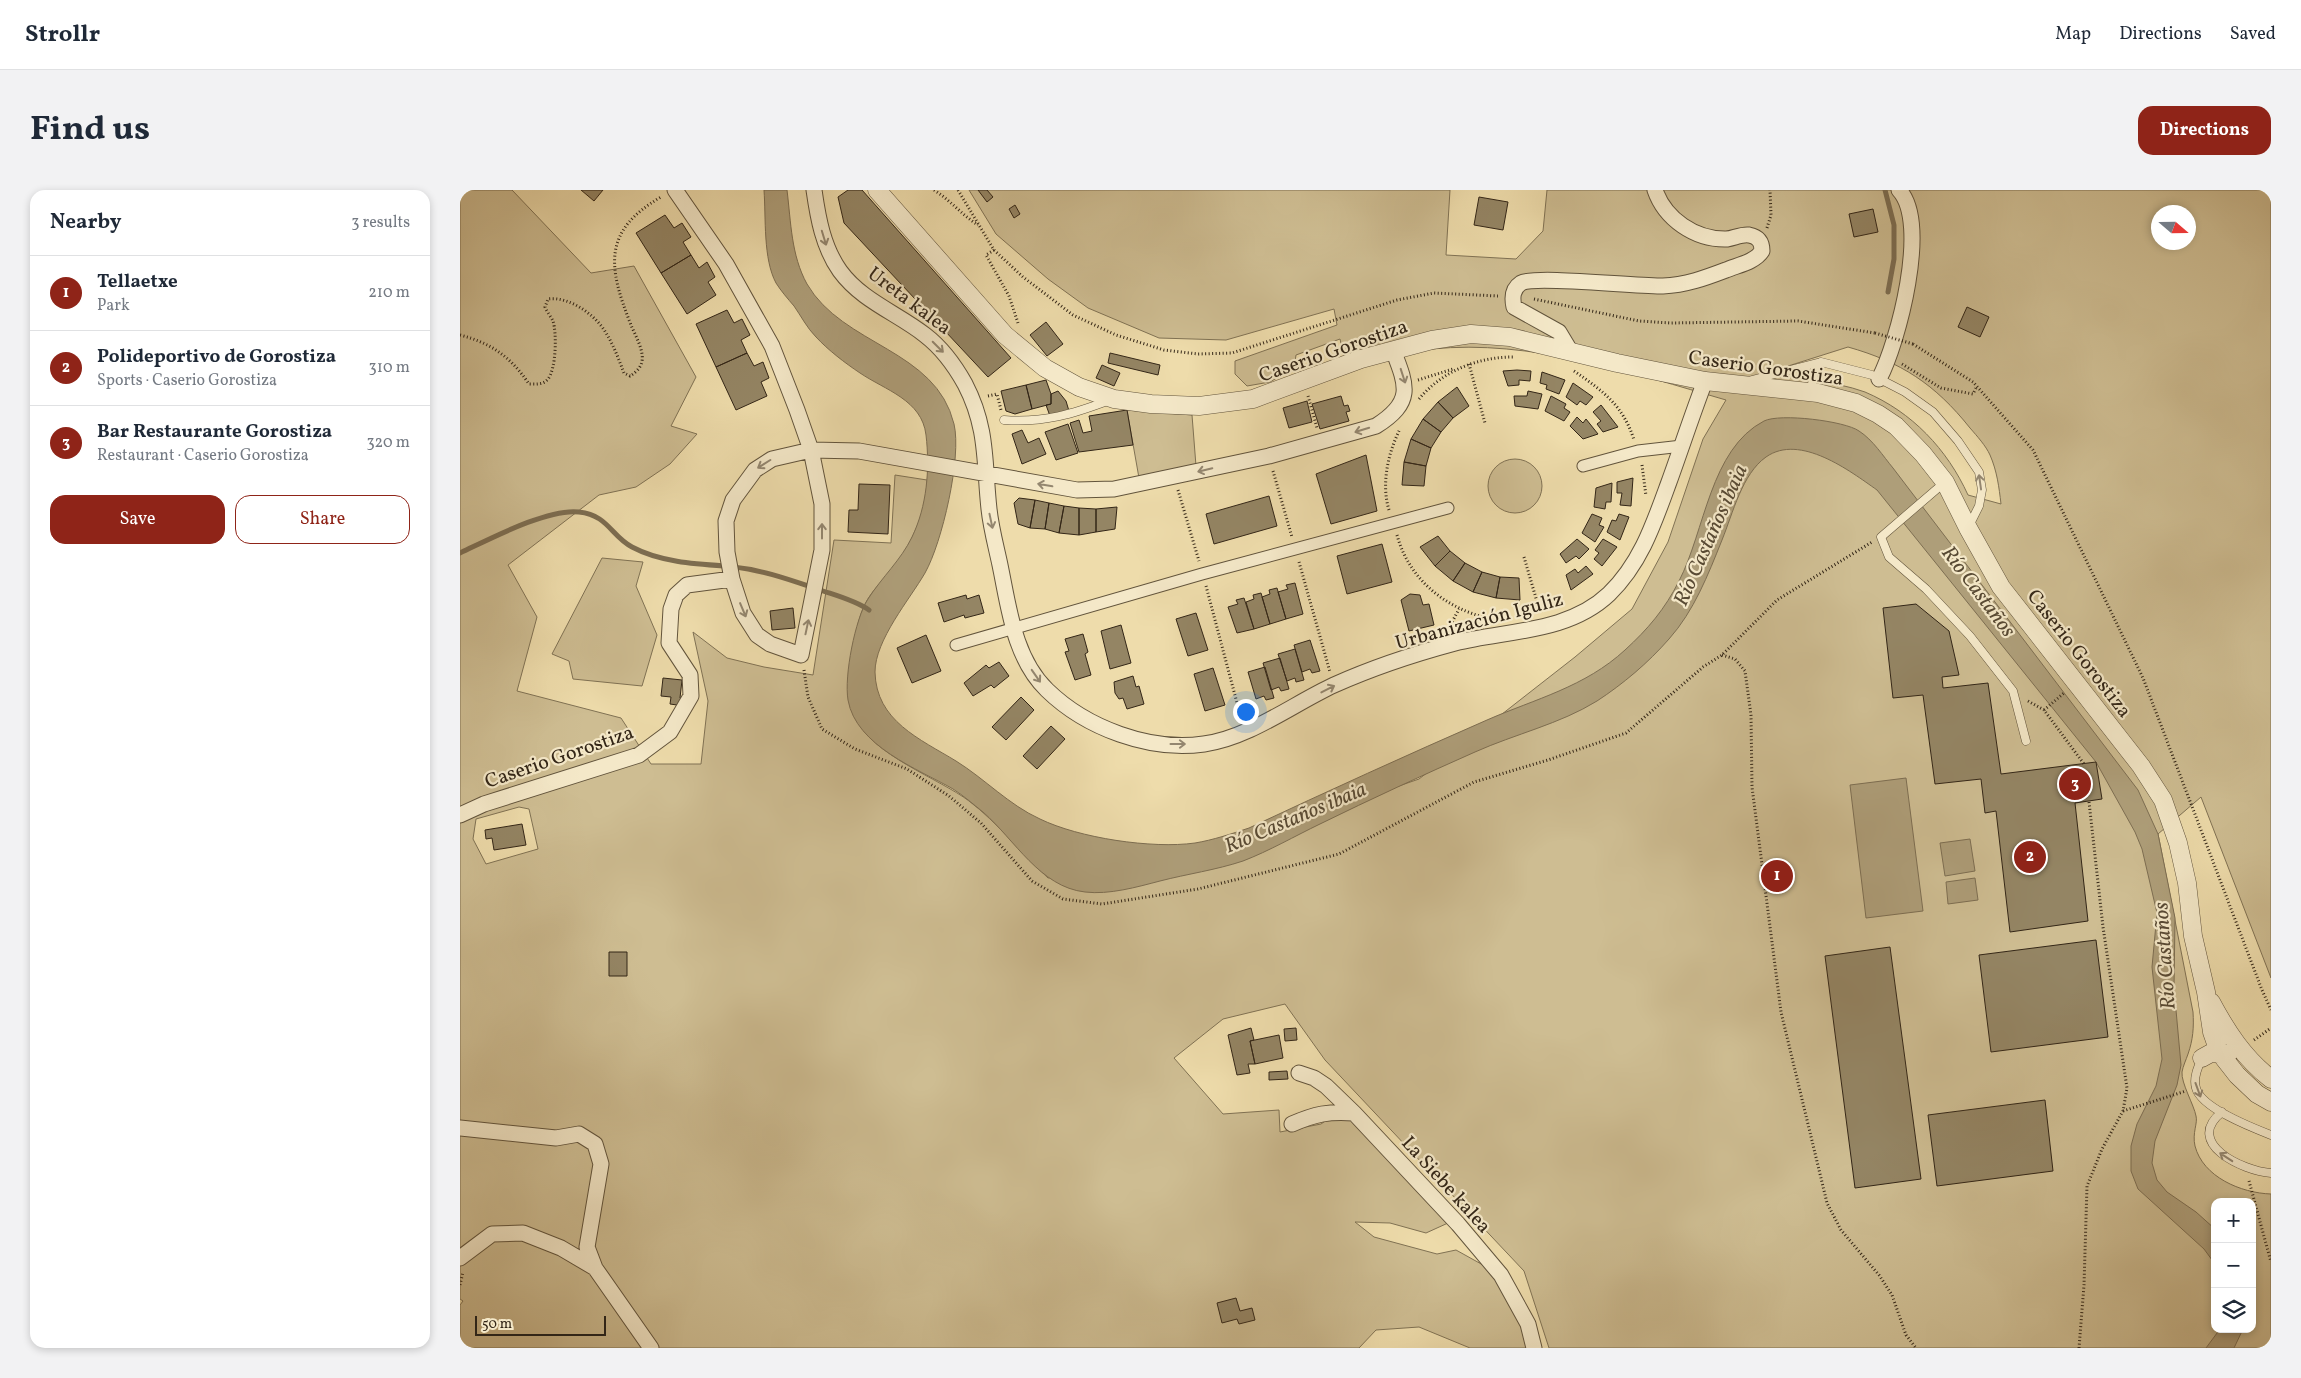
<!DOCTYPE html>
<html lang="en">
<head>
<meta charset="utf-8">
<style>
  :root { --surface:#fff; --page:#f2f2f3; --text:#1f2937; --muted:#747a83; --line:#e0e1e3; --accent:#8f2418 }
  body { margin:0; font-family:Vollkorn,serif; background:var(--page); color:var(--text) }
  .controls { position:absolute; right:15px; bottom:15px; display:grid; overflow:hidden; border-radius:10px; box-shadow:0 2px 8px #0003 }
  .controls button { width:45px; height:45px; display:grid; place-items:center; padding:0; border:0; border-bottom:1px solid var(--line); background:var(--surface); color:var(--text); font:25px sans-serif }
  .compass { position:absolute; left:1691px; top:15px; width:45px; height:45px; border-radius:50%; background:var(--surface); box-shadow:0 2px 8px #0003; rotate:110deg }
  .scale { position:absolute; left:15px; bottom:12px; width:131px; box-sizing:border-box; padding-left:5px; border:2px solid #332617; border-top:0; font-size:14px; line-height:18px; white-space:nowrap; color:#332617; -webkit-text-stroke:4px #f4e8c8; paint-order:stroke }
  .you { position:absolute; left:785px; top:521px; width:18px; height:18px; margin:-12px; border:4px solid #fff; border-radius:50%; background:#1a73e8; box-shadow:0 0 0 8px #1a73e833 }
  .badge { display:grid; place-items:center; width:32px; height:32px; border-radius:50%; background:var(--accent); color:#fff; font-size:16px; font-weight:700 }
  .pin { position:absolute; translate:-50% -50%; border:2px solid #fff; box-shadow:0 1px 5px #0006 }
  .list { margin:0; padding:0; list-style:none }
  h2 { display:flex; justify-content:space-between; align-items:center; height:65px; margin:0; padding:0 20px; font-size:21px }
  h2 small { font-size:16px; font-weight:400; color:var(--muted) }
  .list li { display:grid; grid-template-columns:32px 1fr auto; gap:15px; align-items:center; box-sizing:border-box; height:75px; padding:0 20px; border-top:1px solid var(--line) }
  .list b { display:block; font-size:19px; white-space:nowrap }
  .list p { margin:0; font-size:16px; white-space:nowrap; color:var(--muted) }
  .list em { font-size:16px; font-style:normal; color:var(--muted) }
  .actions { display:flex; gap:10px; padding:15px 20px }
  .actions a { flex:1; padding:11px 0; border:1px solid var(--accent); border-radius:15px; text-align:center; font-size:18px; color:var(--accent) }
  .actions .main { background:var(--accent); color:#fff }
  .icon { flex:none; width:28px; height:28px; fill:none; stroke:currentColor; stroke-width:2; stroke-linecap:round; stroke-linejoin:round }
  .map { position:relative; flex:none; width:1811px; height:1158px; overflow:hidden; border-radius:15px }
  header { display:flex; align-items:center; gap:30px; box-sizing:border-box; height:70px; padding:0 25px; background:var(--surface); border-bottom:1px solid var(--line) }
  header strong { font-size:24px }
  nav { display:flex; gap:28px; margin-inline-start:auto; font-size:18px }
  .intro { display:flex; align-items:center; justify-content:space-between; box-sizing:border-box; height:120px; padding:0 30px }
  h1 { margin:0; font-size:35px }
  .button { padding:12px 22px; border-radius:15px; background:var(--accent); color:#fff; font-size:18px; font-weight:700 }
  main { display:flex; gap:30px; padding:0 30px }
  aside { flex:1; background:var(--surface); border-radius:15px; box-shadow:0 2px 8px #0003 }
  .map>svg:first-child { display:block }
  .green { fill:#cebd92; stroke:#807254; fill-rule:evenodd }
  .water { fill:#ae9e79; stroke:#7d6e52 }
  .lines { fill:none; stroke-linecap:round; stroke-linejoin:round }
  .stream { stroke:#7d6e52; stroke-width:5 }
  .building { fill:#948564; stroke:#332617 }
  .service-casing { stroke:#62543c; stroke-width:9 }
  .pedestrian-casing { stroke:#62543c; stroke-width:13 }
  .minor-casing { stroke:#62543c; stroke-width:17 }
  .tertiary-casing { stroke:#62543c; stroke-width:19 }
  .path { stroke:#332617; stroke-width:3; stroke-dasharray:1 2.5; stroke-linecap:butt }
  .service { stroke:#f4e8c8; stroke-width:8 }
  .pedestrian { stroke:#f4e8c8; stroke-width:11 }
  .minor { stroke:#f4e8c8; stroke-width:15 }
  .tertiary { stroke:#f4e8c8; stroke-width:18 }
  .path-bridge { stroke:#332617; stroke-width:3; stroke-dasharray:1 2.5; stroke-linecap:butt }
  .oneway { stroke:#948770 }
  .labels { text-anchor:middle; stroke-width:4.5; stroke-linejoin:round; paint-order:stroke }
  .street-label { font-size:20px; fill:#332617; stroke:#f4e8c8 }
  .water-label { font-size:21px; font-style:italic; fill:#584a34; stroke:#f4e8c8 }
</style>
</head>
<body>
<header>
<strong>Strollr</strong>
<nav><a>Map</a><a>Directions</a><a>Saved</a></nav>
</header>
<div class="intro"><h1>Find us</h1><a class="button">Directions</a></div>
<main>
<aside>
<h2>Nearby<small>3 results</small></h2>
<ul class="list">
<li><span class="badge">1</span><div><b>Tellaetxe</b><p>Park</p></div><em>210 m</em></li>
<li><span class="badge">2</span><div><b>Polideportivo de Gorostiza</b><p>Sports · Caserio Gorostiza</p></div><em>310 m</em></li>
<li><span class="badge">3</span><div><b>Bar Restaurante Gorostiza</b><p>Restaurant · Caserio Gorostiza</p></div><em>320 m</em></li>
</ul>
<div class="actions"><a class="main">Save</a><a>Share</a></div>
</aside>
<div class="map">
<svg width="1811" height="1158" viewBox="0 0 1811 1158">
  <rect width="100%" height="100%" fill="#eedcab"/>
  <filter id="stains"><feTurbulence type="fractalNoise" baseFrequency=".004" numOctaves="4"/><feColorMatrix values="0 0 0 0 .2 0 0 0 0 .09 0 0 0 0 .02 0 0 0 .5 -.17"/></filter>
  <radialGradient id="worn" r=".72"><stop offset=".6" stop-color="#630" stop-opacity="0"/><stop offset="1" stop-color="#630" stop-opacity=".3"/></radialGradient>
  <path class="green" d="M0,0H52L131,83L174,76L236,187L211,236L237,244L210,274L176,297L139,305L48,375L77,427L57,501L161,528L191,574H241L248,511L233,442L267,468L304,477L353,485L374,350L431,353L435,285L467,290C467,322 450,357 431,381C422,391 411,402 405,414C394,437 394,459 395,484C395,495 393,519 397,529C410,564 480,589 509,611C538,633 561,663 588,688L784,670L933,598L959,589L1115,467L1172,419L1208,352L1243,249L1266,210C1173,183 1070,149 972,159C948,161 912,175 887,181L880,149L836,165L834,178L810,192L787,196L775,184V171L877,135L874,119L766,150L699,148L628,118L588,89L536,44L509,0H990L986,65L1056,69L1083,41L1087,0H1811V788L1741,607L1698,644L1733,822C1734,837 1733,850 1728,864C1726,870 1723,876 1722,882C1721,893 1734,915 1736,926C1738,933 1732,943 1735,956C1743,987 1781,1003 1811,1004V1158H1089L1064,1081L865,870L825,814L763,829L714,868L763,924L819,920L820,942L861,934L871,927L892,930L988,1033L966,1043L930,1033L895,1032L914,1047L977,1064L996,1060L1041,1085L1074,1158H1010L959,1137L916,1140L899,1158H0V1115L3,1111L0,1109ZM1698,22H1728V52H1698ZM1388,157C1441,172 1475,194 1510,238C1517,246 1526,256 1530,265C1537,281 1539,297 1541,314L1508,305C1487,259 1452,222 1405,202C1389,196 1369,193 1353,189C1337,185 1319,187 1303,184ZM59,617L69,619L78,659L26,674L13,649L16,629ZM1755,1012H1792V1139H1755Z
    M667,220L732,225L736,276L679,288Z
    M1028 296a27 27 0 1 1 54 0a27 27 0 1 1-54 0Z
    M142,368L183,372L176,396L197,445L182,496L113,489L109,471L92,464Z"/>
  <path class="water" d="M304,0H327C331,32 331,65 347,94C383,156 476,159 494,234C502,267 482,353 465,383C450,409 415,450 415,482C416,531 460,549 496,571C525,589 549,615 580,629C619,648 692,659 735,653C753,650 771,644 789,638C868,601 947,565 1027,530C1075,509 1125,497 1165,460C1188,439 1205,419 1219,391C1245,341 1250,259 1304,231C1320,223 1385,231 1399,241C1413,250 1423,266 1433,278L1678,600L1698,644L1715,728L1714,798L1721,875L1717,895L1695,951L1692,973L1697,990L1707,1002L1736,1022L1755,1039V1074L1744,1059L1678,999L1671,981V956L1677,934L1696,896L1702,869L1692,777L1697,723L1682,659L1675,642L1636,572L1417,300C1390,281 1340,243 1306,267C1282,284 1273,323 1262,350C1248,385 1234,421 1209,449C1188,473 1163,494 1137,511C1100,534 1055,544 1015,562C963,585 911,609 860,634C835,646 809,661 783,671C756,680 727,684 700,691C677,697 649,705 625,702C580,697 555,650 523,622C513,614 504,606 493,599C458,579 396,556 388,510C384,486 395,429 408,409C422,387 441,370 452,347C467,316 470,279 466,245C462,210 425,200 400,183C385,173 368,160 356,147C347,138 341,126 334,116C328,109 321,101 316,93C303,69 306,28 304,0Z
    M1446,588L1463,721L1406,728L1390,595Z
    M1510,649L1515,681L1485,686L1480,653Z
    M1515,688L1518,710L1488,714L1486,692Z
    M1760,1139H1783L1774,1158H1746Z"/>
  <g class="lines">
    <path class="stream" d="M1425,0L1434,35V69L1428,102
      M0,363C28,350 88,318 119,322C148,325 151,346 172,357C200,372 235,374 266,376
      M273,377C304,380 333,391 363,401C378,406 396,411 409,420"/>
  </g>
  <path class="building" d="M121,0H143L134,11Z
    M388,0H402L551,168L528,187L384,33L378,7Z
    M518,0H527L533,7L527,12Z
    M1019,7L1048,12L1043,40L1014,35Z
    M555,15L560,24L554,28L549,19Z
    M1413,19L1418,42L1394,47L1389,24Z
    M205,25L214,38L222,33L231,47L223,52L231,65L201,83L176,43Z
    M231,65L239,78L247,72L255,87L248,92L256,105L227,124L201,83Z
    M1507,117L1529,127L1520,147L1498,137Z
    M267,120L274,133L282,129L290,145L281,150L287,163L256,177L236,134Z
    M586,132L603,154L587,166L570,145Z
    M287,163L294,176L303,172L309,188L301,192L307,206L276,220L256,177Z
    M650,163L700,175L698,185L648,173Z
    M642,175L660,183L654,196L636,188Z
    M1057,180L1071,181L1070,191L1059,190V195L1048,196L1043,181Z
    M1082,182L1105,190L1099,204L1086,199L1087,195L1080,193Z
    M586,190L591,204V214L572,219L566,195Z
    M1113,193L1133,207L1126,215L1120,211L1117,215L1106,207Z
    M566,195L572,219L555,224L546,221L541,201Z
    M997,197L1009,216L993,228L978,212Z
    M598,201L606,211L609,221L590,226L586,215L591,214V204Z
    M1068,201L1082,204L1078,219L1055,216L1054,206H1067Z
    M881,206L884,216L888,215L890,221L886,222L889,231L860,239L852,214Z
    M1091,206L1106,214L1104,218L1110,222L1104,231L1085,221Z
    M847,211L852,232L829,238L823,218Z
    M978,212L993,228L981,242L963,229Z
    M1141,215L1158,237L1143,242L1137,234L1141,231L1133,222Z
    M667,220L673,255L619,262L610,233L619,230L623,243L632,241L629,226Z
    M1117,227L1123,233L1126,229L1138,244L1123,249L1110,236Z
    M963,229L981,242L971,258L951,249Z
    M608,234L618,263L596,270L585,242Z
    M562,240L568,253L579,248L586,264L562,274L552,244Z
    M951,249L971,258L966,276L944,272Z
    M906,265L917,321L871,334L856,284Z
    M944,272L966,276L964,296L942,295Z
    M1173,288L1171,316L1160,315L1162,303H1157V292Z
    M1152,293L1151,312H1146L1145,319L1134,317L1136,298Z
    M399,294L430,295L428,344L388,342L389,320H398Z
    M809,306L817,336L754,354L746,324Z
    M559,308L575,310L570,338L558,334L554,313Z
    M575,310L589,313L585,339L570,338Z
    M589,313L604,316L599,343L585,339Z
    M604,316L619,318V345L599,343Z
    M657,317L655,339L636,342V319Z
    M619,318L636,319V342L619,345Z
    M1132,324L1142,328L1139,335L1144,337L1135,352L1122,343Z
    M1159,324L1169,327L1160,350L1147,342L1152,330L1156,331Z
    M978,346L990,361L975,376L960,357Z
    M1117,349L1129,359L1119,369L1116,366L1106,373L1100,364Z
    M1143,349L1157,357L1142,376L1134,369L1139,363L1135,360Z
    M922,354L932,392L887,404L877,366Z
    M990,361L1005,373L993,391L975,376Z
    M1005,373L1022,382L1013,402L993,391Z
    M1126,376L1133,384L1111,400L1106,385L1115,379L1118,383Z
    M1022,382L1040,387L1036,408L1013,402Z
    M1040,387L1059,388L1060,410L1036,408Z
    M835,393L843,424L826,429L818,402L828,399L826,395Z
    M817,398L826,429L810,434L802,407L810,404L809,400Z
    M801,403L810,434L794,439L786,412L794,409L793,405Z
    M950,404L960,405L963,415L969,414L974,435L949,441L941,410Z
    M506,405L507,409L519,405L524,423L505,428L504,425L484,432L478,413Z
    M784,408L794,439L777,443L768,417L778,414L776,410Z
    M1456,414L1489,441L1499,485L1482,487L1483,498L1528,493L1541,584L1636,572L1642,609L1615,613L1628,731L1550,742L1536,621L1525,623L1521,589L1475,594L1463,505L1433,508L1423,418Z
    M333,418L335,438L312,440L310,421Z
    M736,423L748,460L728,466L716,429Z
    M661,435L671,473L650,479L641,441Z
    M623,444L628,462L625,464L631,485L615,490L605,462L609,461L605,449Z
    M466,445L481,481L452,493L437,458Z
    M850,450L860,481L852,483L850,479L842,482L834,455Z
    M835,459L844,490L836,492L835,488L827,491L818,464Z
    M820,468L829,499L821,501L819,497L811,500L803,473Z
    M539,472L549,486L534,498L531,495L513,506L504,493L526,475L529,478Z
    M805,477L814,508L806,510L804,506L796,509L788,482Z
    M753,478L765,515L745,521L734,484Z
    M673,486L676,497L679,496L684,514L667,519L663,508L659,509L655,503L654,492Z
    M203,488L222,490L220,508H224V516L210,514L211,507L201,506Z
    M561,507L574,520L546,550L532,537Z
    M591,536L605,549L577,579L563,566Z
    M62,634L66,655L34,660L32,648L26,649L25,640Z
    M1636,750L1648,847L1531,862L1519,765Z
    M1430,757L1461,989L1395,998L1365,766Z
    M149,762H167V786H149Z
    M791,838L794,850L790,851L795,874H788L790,883L777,885L768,845Z
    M836,838L837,850L825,851L824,839Z
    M819,845L823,868L795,874L790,851Z
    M827,881L828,889L809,890V882Z
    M1585,910L1593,981L1477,996L1468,925Z
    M776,1108L780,1121L792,1118L795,1130L779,1134L777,1129L762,1133L757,1113Z"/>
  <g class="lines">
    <defs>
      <path id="service" d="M1292,190L1361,172L1412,185L1445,202L1473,222L1498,251L1519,282L1522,300L1519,316L1509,336
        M1357,201L1352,194L1354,183L1361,172
        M544,230C584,233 613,224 650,210
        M1485,292L1421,347L1429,367L1466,399L1510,446L1553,501L1566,551
        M1742,868C1738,877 1733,888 1736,898C1741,918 1793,938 1811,945
        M1762,922C1723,953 1783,981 1811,983"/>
      <path id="pedestrian" d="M1123,276L1178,261L1222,256
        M496,455L742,384L988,318"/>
      <path id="minor" d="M215,0L266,74L312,156L337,220L351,260L362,314V360L341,465L310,454L297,445L283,423L272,389L267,362L266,331L273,310L295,280L312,269L351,260L399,261L617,300L654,299L809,266L916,236C954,212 947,196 933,160
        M354,0C358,28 363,57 380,81C402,111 437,123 465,145C482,158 495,176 505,194C528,238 524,273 529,319C531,338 536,356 540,375C549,418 554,468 587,500C626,538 690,562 744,554C789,548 833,514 874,495C912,478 954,464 995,453C1047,440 1108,443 1149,404C1181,373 1194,333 1209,292C1221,259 1232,225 1245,191
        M1111,162L1099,142L1054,117C1052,108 1052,99 1061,93C1076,85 1177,97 1203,96C1226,95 1245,88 1266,80C1278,75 1295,72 1302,61C1302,52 1299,47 1289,45C1282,44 1274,48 1267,49C1235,50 1205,29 1195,0
        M1419,189C1438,153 1470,33 1439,0
        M0,625L24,614L179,565L210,542L231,506L230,485L209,453L211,419L216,405L227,395L272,389
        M839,883L854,888L866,896L894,923L998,1034L1041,1085L1068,1134L1074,1158
        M832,934C855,924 869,921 894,923
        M0,938L96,948L119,944L135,954L141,974L127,1057L135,1078L191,1158
        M0,1068L32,1044L63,1043L101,1058L135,1078"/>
      <path id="tertiary" d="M417,0L545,145L585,178L619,197L654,209L691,214L739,216L793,209L901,169L972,150L1011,144L1050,147L1157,173L1245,191L1358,203L1396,213L1418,224L1436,236L1463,264L1485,292L1508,338L1541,397L1681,576L1703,610L1718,653L1727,693L1733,746L1746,802L1752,842L1759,862L1777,885L1797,904L1811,912
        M1751,812C1767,842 1784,868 1811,889
        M1742,868L1751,863L1768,864"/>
    </defs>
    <use href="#service" class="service-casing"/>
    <use href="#pedestrian" class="pedestrian-casing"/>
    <use href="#minor" class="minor-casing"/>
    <use href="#tertiary" class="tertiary-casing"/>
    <path class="path" d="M474,0C490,10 502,25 518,35
      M498,0L534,60L563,87L613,125L656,145L704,160L738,164L772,163L937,110L974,103L1038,106
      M1307,38L1311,25L1310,0
      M534,60L526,65L549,106L558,133
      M1074,109L1179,131L1211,133L1338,131L1415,143
      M0,145C31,153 51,167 69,194C76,194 83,195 88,189C96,179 97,144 93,131C91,127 87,122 85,117L88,109C109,106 136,125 146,143C154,156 159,170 164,183L170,186C175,183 181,178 182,171C184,160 175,145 171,135C148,77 142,41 201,7
      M1453,154L1513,192L1573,260L1683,488L1802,800L1811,820
      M1009,174L1025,233
      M1442,174L1481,198L1513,204L1517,196
      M1114,181C1143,201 1163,215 1174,250
      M958,190L993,179
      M528,206L537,204L541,220
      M848,206L857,238
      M959,209C982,181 1018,167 1053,167
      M1182,275L1186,306
      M813,281L832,347
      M718,300L739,371
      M929,320C921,294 928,263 940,239
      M937,345C949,390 987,420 1032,429
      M1064,367L1080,422
      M839,372L870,482
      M746,396L781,528
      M989,438L999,419
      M1262,465L1275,469L1285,481L1291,525L1292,597L1321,822L1367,1013L1381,1040L1419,1085L1432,1105L1446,1145L1456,1158
      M344,480L348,507L362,539L395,559L447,579L489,606L521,633L572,691L603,709L642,714L738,699L879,664L1014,592L1088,570L1166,543L1243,477L1262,465L1317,410L1412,352
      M1568,511L1584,520L1624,574
      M1584,520L1604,503
      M1794,850L1811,838
      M1663,921L1726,901
      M1789,991L1811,1072
      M0,1095L3,1082
      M1619,1158L1624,1095L1627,996L1642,959L1663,921L1667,898L1643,737L1629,612"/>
    <use href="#service" class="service"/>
    <use href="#pedestrian" class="pedestrian"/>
    <use href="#minor" class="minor"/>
    <use href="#tertiary" class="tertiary"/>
    <path class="path-bridge" d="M1415,143L1453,154"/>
  </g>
  <defs><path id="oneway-shaft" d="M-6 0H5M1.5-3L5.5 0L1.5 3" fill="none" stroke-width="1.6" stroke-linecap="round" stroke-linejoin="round" transform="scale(1.25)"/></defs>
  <g class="oneway">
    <use href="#oneway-shaft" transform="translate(364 48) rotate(73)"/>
    <use href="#oneway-shaft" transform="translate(478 157) rotate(45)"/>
    <use href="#oneway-shaft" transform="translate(943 186) rotate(72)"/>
    <use href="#oneway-shaft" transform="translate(902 240) rotate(163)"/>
    <use href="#oneway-shaft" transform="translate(304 274) rotate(148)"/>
    <use href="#oneway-shaft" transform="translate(745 280) rotate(167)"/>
    <use href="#oneway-shaft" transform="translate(1520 292) rotate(-98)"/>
    <use href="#oneway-shaft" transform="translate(585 295) rotate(-170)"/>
    <use href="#oneway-shaft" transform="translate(531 331) rotate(78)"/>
    <use href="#oneway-shaft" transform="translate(362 341) rotate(-90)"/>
    <use href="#oneway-shaft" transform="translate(283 420) rotate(67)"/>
    <use href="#oneway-shaft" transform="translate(347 437) rotate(-78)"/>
    <use href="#oneway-shaft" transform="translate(576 486) rotate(55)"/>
    <use href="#oneway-shaft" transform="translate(868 499) rotate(-27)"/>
    <use href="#oneway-shaft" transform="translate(718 554)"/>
    <use href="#oneway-shaft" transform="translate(1738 900) rotate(70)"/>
    <use href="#oneway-shaft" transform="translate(1766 967) rotate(-147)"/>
  </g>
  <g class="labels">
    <g class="street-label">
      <text transform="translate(450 110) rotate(37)" y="7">Ureta kalea</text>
      <text transform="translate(873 160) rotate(-19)" y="7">Caserio Gorostiza</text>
      <text transform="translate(1306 177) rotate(8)" y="7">Caserio Gorostiza</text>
      <text transform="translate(1019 430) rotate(-15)" y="7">Urbanización Iguliz</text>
      <text transform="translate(1620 463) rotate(52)" y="7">Caserio Gorostiza</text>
      <text transform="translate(99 566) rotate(-19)" y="7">Caserio Gorostiza</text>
      <text transform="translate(987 994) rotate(48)" y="7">La Siebe kalea</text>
    </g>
    <g class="water-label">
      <text transform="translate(1250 345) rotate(-66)" y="7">Río Castaños ibaia</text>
      <text transform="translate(1519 401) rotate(53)" y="7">Río Castaños</text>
      <text transform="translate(835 627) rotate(-23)" y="7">Río Castaños ibaia</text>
      <text transform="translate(1704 766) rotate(-94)" y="7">Río Castaños</text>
    </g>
  </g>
  <rect width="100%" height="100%" filter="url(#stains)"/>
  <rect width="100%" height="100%" fill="url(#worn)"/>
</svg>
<div class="controls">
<button>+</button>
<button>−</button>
<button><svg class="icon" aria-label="layers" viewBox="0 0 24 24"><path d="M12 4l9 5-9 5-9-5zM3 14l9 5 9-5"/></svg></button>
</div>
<svg class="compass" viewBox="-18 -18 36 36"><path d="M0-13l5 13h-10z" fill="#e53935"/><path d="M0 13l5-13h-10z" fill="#747a83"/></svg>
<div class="scale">50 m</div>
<div class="you"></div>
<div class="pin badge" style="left:1317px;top:686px">1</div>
<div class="pin badge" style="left:1570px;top:667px">2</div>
<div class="pin badge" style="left:1615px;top:594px">3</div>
</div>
</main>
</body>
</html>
